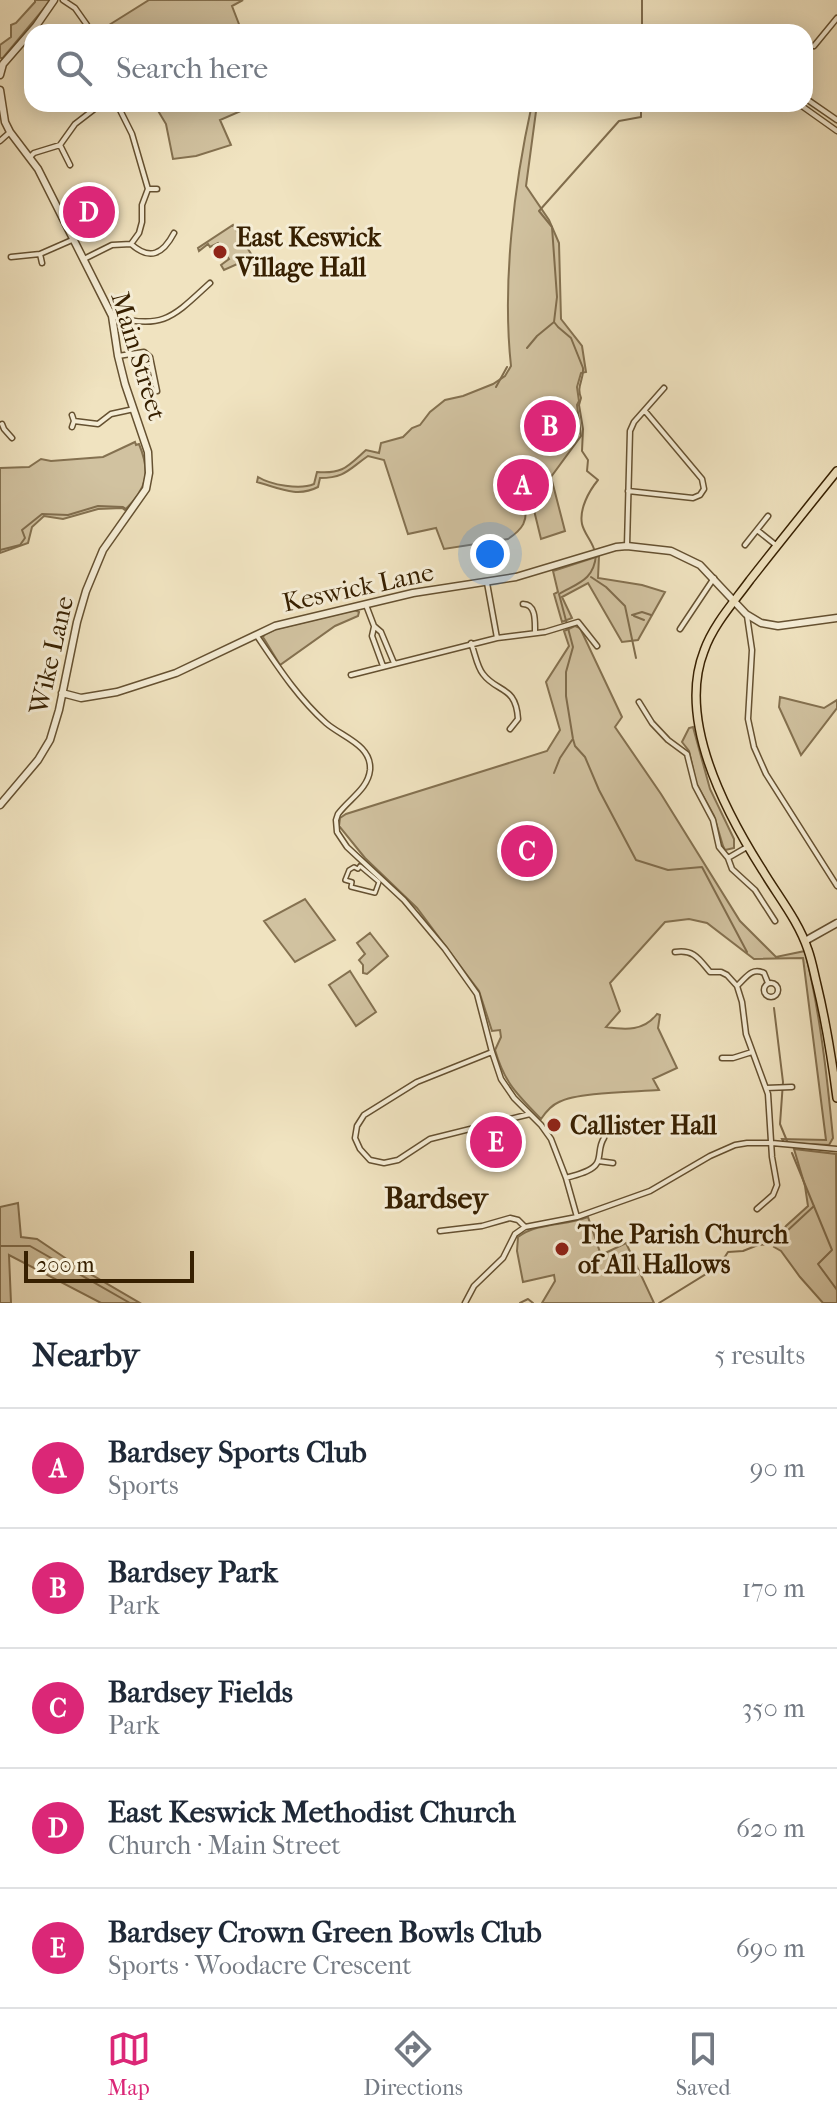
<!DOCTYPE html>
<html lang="en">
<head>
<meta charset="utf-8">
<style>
  :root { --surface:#fff; --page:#f2f2f3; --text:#1f2937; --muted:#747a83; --line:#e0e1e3; --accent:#db2777 }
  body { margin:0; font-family:"IM FELL French Canon",serif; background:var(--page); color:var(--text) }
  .scale { position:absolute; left:24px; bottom:20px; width:170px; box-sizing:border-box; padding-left:8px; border:4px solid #372001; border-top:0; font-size:22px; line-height:28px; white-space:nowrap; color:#372001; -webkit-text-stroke:6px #f5edd6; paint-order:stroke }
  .you { position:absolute; left:490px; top:554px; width:28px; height:28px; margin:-20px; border:6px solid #fff; border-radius:50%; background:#1a73e8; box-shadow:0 0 0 12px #1a73e833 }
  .badge { display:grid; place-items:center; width:52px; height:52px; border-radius:50%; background:var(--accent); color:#fff; font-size:26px; font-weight:700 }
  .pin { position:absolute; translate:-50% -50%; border:4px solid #fff; box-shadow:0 2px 8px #0006 }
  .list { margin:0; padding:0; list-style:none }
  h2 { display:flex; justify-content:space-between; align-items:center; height:104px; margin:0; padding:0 32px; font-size:34px }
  h2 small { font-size:26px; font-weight:400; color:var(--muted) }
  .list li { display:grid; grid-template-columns:52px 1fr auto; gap:24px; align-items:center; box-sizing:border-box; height:120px; padding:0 32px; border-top:2px solid var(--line) }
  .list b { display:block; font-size:30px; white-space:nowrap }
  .list p { margin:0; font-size:26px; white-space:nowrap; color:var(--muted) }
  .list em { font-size:26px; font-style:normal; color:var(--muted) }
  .icon { flex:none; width:44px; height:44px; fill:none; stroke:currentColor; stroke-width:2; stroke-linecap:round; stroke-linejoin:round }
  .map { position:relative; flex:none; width:837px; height:1303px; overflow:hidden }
  .search { position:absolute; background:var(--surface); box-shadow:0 4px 20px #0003; left:24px; right:24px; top:24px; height:88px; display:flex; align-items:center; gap:20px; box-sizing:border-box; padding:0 28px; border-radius:24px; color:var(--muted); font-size:30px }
  .sheet { height:704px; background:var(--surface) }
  nav { display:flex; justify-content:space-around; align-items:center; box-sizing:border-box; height:112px; border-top:2px solid var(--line); background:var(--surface); font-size:22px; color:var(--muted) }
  nav a { display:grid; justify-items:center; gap:4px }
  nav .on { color:var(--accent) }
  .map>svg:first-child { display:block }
  .green { fill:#d1c2a0; stroke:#847150; stroke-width:2 }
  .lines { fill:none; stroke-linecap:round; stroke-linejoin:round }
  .stream { stroke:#806d4d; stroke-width:2 }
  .pedestrian-casing { stroke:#655131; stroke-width:6 }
  .minor-casing { stroke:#655131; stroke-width:7 }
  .tertiary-casing { stroke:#655131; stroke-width:9 }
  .primary-casing { stroke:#372001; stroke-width:10 }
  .pedestrian { stroke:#f5edd6; stroke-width:3 }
  .minor { stroke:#f5edd6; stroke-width:4 }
  .tertiary { stroke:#f5edd6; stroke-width:6 }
  .primary { stroke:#f0e3c0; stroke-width:7 }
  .poi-dot { fill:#8f2418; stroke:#f5edd6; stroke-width:3 }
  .labels { text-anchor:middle; stroke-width:6; stroke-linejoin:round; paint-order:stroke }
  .poi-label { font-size:26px; font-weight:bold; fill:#372001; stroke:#f5edd6; text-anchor:start }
  .street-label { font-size:26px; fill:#372001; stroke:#f5edd6 }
  .quarter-label { font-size:30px; font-weight:bold; fill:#372001; stroke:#f5edd6 }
</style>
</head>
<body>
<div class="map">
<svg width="837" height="1303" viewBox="0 0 837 1303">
  <rect width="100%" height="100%" fill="#f0e3c0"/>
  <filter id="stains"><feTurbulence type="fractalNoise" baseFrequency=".0025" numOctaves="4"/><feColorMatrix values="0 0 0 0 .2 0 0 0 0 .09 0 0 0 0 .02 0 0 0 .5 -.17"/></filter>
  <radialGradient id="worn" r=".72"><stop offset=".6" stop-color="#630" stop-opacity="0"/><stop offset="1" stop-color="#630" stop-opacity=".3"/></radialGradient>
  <path class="green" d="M35,0H51L2,59L0,57V45L11,37V25L16,23L35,2Z
    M149,0H243L232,6L242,32H113L109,25Z
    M154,104H257L220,120L231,145L196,156L173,159L166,124Z
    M532,104H537L526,186L549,220L559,243L561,319L582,346L586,372L581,373L577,387L579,401L577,405L581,436L551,477L565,531L541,539L532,502L525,504C528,521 523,529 508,539L444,549L436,528L408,534L384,460L368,456C349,469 345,478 320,478L318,487C297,498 279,488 257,482L258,477C271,485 300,490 314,484L317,472C343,474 347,467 366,450L379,453L381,443L403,437L412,428L420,425L430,412L445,400L463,396L493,384L505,376L511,366C502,283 514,185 532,104Z
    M233,225L253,257L224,270L221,265L229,259L218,243L210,247L208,244L199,251L198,248Z
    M135,442L136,445L139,444C151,473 147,488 125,510L122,508L98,509L63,519L44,516L32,527L28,543L0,553V468L29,467L41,459L51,461L103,457Z
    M599,556L598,578L642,585L665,592L638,640L622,642L588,583L562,597L572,618L562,622L554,594L558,592L553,571Z
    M355,610L359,612L358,616L335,626L280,665L263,637L265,634L276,629Z
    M575,626L580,628L622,717L615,727L661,794L740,921L776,957L805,951C820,1013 827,1075 833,1138L829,1145L784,1143L782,1139L826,1140L803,958L754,959L707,923L689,919L665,922L610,983L620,1011L606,1027C626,1030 644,1031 657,1014L660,1015L658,1028L677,1068L653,1079L659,1090C635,1092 578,1092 559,1102C552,1105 545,1113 541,1119C517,1094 505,1084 495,1050L501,1037L500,1030L492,1031L479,991L467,975L417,908L365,858L339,826L340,818L346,814L547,751L560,730L546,682L569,646L564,631Z
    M780,697L824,708L837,700V708L801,755L779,707Z
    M693,727L710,789L734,839V848L725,850L723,846L714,816L696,783L689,751L682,742L689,728Z
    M305,899L335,940L295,962L264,921Z
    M370,933L388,956L367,974L363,973V965L359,960L365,954L357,943Z
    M350,971L376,1012L356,1026L329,985Z
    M508,1127L513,1149L483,1156L478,1134Z
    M794,1149L836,1154L837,1303H823L800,1277L781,1251L774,1247L786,1226L808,1206L805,1186Z
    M18,1203L21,1237L37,1239L80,1268L140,1303H101L9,1255L11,1303H0V1207Z
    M588,1217L601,1255L626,1243L654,1303H542L555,1281L554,1275L523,1282L517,1251L518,1237C538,1222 565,1226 588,1217Z"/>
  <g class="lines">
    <path class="stream" d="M642,32V0
      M554,322L558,327L571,338L583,368C584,380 576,386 581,398L579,405L583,429L582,451L588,460L587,471L598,480C589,491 579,509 582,524C584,533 591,540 594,549
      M527,348L537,336L554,322L557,297L552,227L539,211L619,121L641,117V104
      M496,387L507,367
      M0,550L20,545L25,538L22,530L42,514L68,515L98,506L123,507L126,509
      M596,555C594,580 578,583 559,594L573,647L566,672V696L573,739L575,746L585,757L599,790L636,860L668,870L702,867L747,952
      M591,577L606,587L625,606L636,658
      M632,615L642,612L651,615
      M634,616L644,620
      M554,773L560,758L572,740
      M774,1008L783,1082L780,1124L787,1141
      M792,1153L832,1250L818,1264L837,1290
      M0,1246H30L130,1303
      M520,1303L528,1299L533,1303
      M659,1303L719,1266L728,1252L743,1251L758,1245L773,1244L814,1206"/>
    <defs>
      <path id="pedestrian" d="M360,866L379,882L375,893L351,887L352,882L345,880L349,870L354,867L358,869Z"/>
      <path id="minor" d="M63,0L75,8L87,25
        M814,46L837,18
        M805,98L837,120
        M799,104L837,131
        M0,141L10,132
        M60,145L70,165
        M30,157L34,153L60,145L75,124L101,104
        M148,189H157
        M131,244C150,261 163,254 174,233
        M40,254L42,263
        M11,257L40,254L72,240
        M84,259L112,245L131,244L139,233L142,222V205L148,189L132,134L117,104
        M112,316C163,331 174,316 210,283
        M118,356L144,352L150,357L157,391
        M74,421L98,424L111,414L134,409
        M2,424L4,429L12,438
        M72,427L74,421L72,415
        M628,491L693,498L700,495L704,489L702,479L645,411
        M757,530L777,546
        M745,545L768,516
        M627,546L630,431L634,422L664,388
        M523,604C536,604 535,621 535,631
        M366,605L374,626L381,632L394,663
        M747,616L752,650L748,719L754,747L766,774L837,886
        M374,627L372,636L383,666
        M680,629L714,578
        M257,636C278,667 298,698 326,723C342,737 372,745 370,770C368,789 349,799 338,814L336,820L337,832L347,847L404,900L445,949L477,994L492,1052L501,1079L514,1098L541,1125L551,1139L566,1178L577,1217
        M497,638L545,632L578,622L597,646
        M471,643C475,653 477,667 483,674C497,693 516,685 518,719L510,729
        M351,675L497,638L487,583
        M639,702L652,723L668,740L687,754L695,786L713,820L719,847L728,858L732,869L755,890L775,921
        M728,858L747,847
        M675,952C694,949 699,959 710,972H721L727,975L737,986L742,1002L746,1034L768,1094L772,1157L777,1185L773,1195L757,1209
        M764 990a7 7 0 1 1 14 0a7 7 0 1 1-14 0Z
        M737,986C746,978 751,967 764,973L768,983
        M492,1052L417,1082L364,1115L357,1126L355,1138L360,1149L370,1160L384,1163L398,1160L430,1139L530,1114
        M722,1058H733L752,1052
        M766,1088L792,1087
        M598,1161L613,1163
        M566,1178C575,1175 592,1172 597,1163C601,1156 598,1147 604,1138
        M440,1231L482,1226L510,1218L518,1220L525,1227
        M465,1303L474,1286L503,1258L515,1234L525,1227L577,1217L650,1191L710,1156L735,1145L747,1143H772L837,1149"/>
      <path id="tertiary" d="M0,75L3,64L36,26L54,0
        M0,90L5,122L10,132L38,169L112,316L118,356L125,384L148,452L149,473L146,489L103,550L86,591L77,622L59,710L50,740L38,760L0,805
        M62,693L81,698L117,692L176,673L275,626L413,593L516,577L616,547L627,546L671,551L700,565L746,614L761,623L778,626L837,618
        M805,941L837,923"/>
      <path id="primary" d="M837,471C808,507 779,543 750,580C734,602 713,625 704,651C677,720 726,813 763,871C778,896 799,922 808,950C812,961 814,973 817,985C826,1022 832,1060 837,1098"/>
    </defs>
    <use href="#pedestrian" class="pedestrian-casing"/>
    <use href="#minor" class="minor-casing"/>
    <use href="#tertiary" class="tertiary-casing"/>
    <use href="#primary" class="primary-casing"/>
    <use href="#pedestrian" class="pedestrian"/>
    <use href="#minor" class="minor"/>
    <use href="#tertiary" class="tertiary"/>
    <use href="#primary" class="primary"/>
  </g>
  <g class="poi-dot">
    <circle cx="220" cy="252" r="8"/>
    <circle cx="554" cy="1125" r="8"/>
    <circle cx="562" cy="1249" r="8"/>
  </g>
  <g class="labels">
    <g class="poi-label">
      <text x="236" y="246">East Keswick<tspan x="236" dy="30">Village Hall</tspan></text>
      <text x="570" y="1134">Callister Hall</text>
      <text x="578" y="1243">The Parish Church<tspan x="578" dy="30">of All Hallows</tspan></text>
    </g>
    <g class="street-label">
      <text transform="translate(139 356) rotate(73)" y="9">Main Street</text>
      <text transform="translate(358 587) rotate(-12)" y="9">Keswick Lane</text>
      <text transform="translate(51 655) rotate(-77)" y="9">Wike Lane</text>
    </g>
    <g class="quarter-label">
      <text x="436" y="1208">Bardsey</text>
    </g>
  </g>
  <rect width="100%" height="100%" filter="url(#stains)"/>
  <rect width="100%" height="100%" fill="url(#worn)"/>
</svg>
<div class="scale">200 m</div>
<div class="you"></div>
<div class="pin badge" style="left:523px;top:485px">A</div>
<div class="pin badge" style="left:550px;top:426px">B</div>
<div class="pin badge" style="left:527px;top:851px">C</div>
<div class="pin badge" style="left:89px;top:212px">D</div>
<div class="pin badge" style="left:496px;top:1142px">E</div>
<div class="search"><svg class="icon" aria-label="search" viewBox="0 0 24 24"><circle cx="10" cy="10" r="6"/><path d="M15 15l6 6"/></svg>Search here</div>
</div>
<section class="sheet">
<h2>Nearby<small>5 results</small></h2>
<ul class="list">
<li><span class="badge">A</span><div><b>Bardsey Sports Club</b><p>Sports</p></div><em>90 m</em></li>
<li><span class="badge">B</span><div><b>Bardsey Park</b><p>Park</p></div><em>170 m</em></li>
<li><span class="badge">C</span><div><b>Bardsey Fields</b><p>Park</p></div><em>350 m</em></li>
<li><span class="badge">D</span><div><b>East Keswick Methodist Church</b><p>Church · Main Street</p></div><em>620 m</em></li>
<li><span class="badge">E</span><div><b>Bardsey Crown Green Bowls Club</b><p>Sports · Woodacre Crescent</p></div><em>690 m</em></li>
</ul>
</section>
<nav>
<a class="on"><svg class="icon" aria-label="map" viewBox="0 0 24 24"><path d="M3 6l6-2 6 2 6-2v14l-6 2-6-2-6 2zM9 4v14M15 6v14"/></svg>Map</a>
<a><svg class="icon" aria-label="directions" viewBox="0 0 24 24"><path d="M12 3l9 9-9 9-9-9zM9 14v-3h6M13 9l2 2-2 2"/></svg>Directions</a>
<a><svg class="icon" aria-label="saved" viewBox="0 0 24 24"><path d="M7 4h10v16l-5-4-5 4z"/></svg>Saved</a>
</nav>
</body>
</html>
